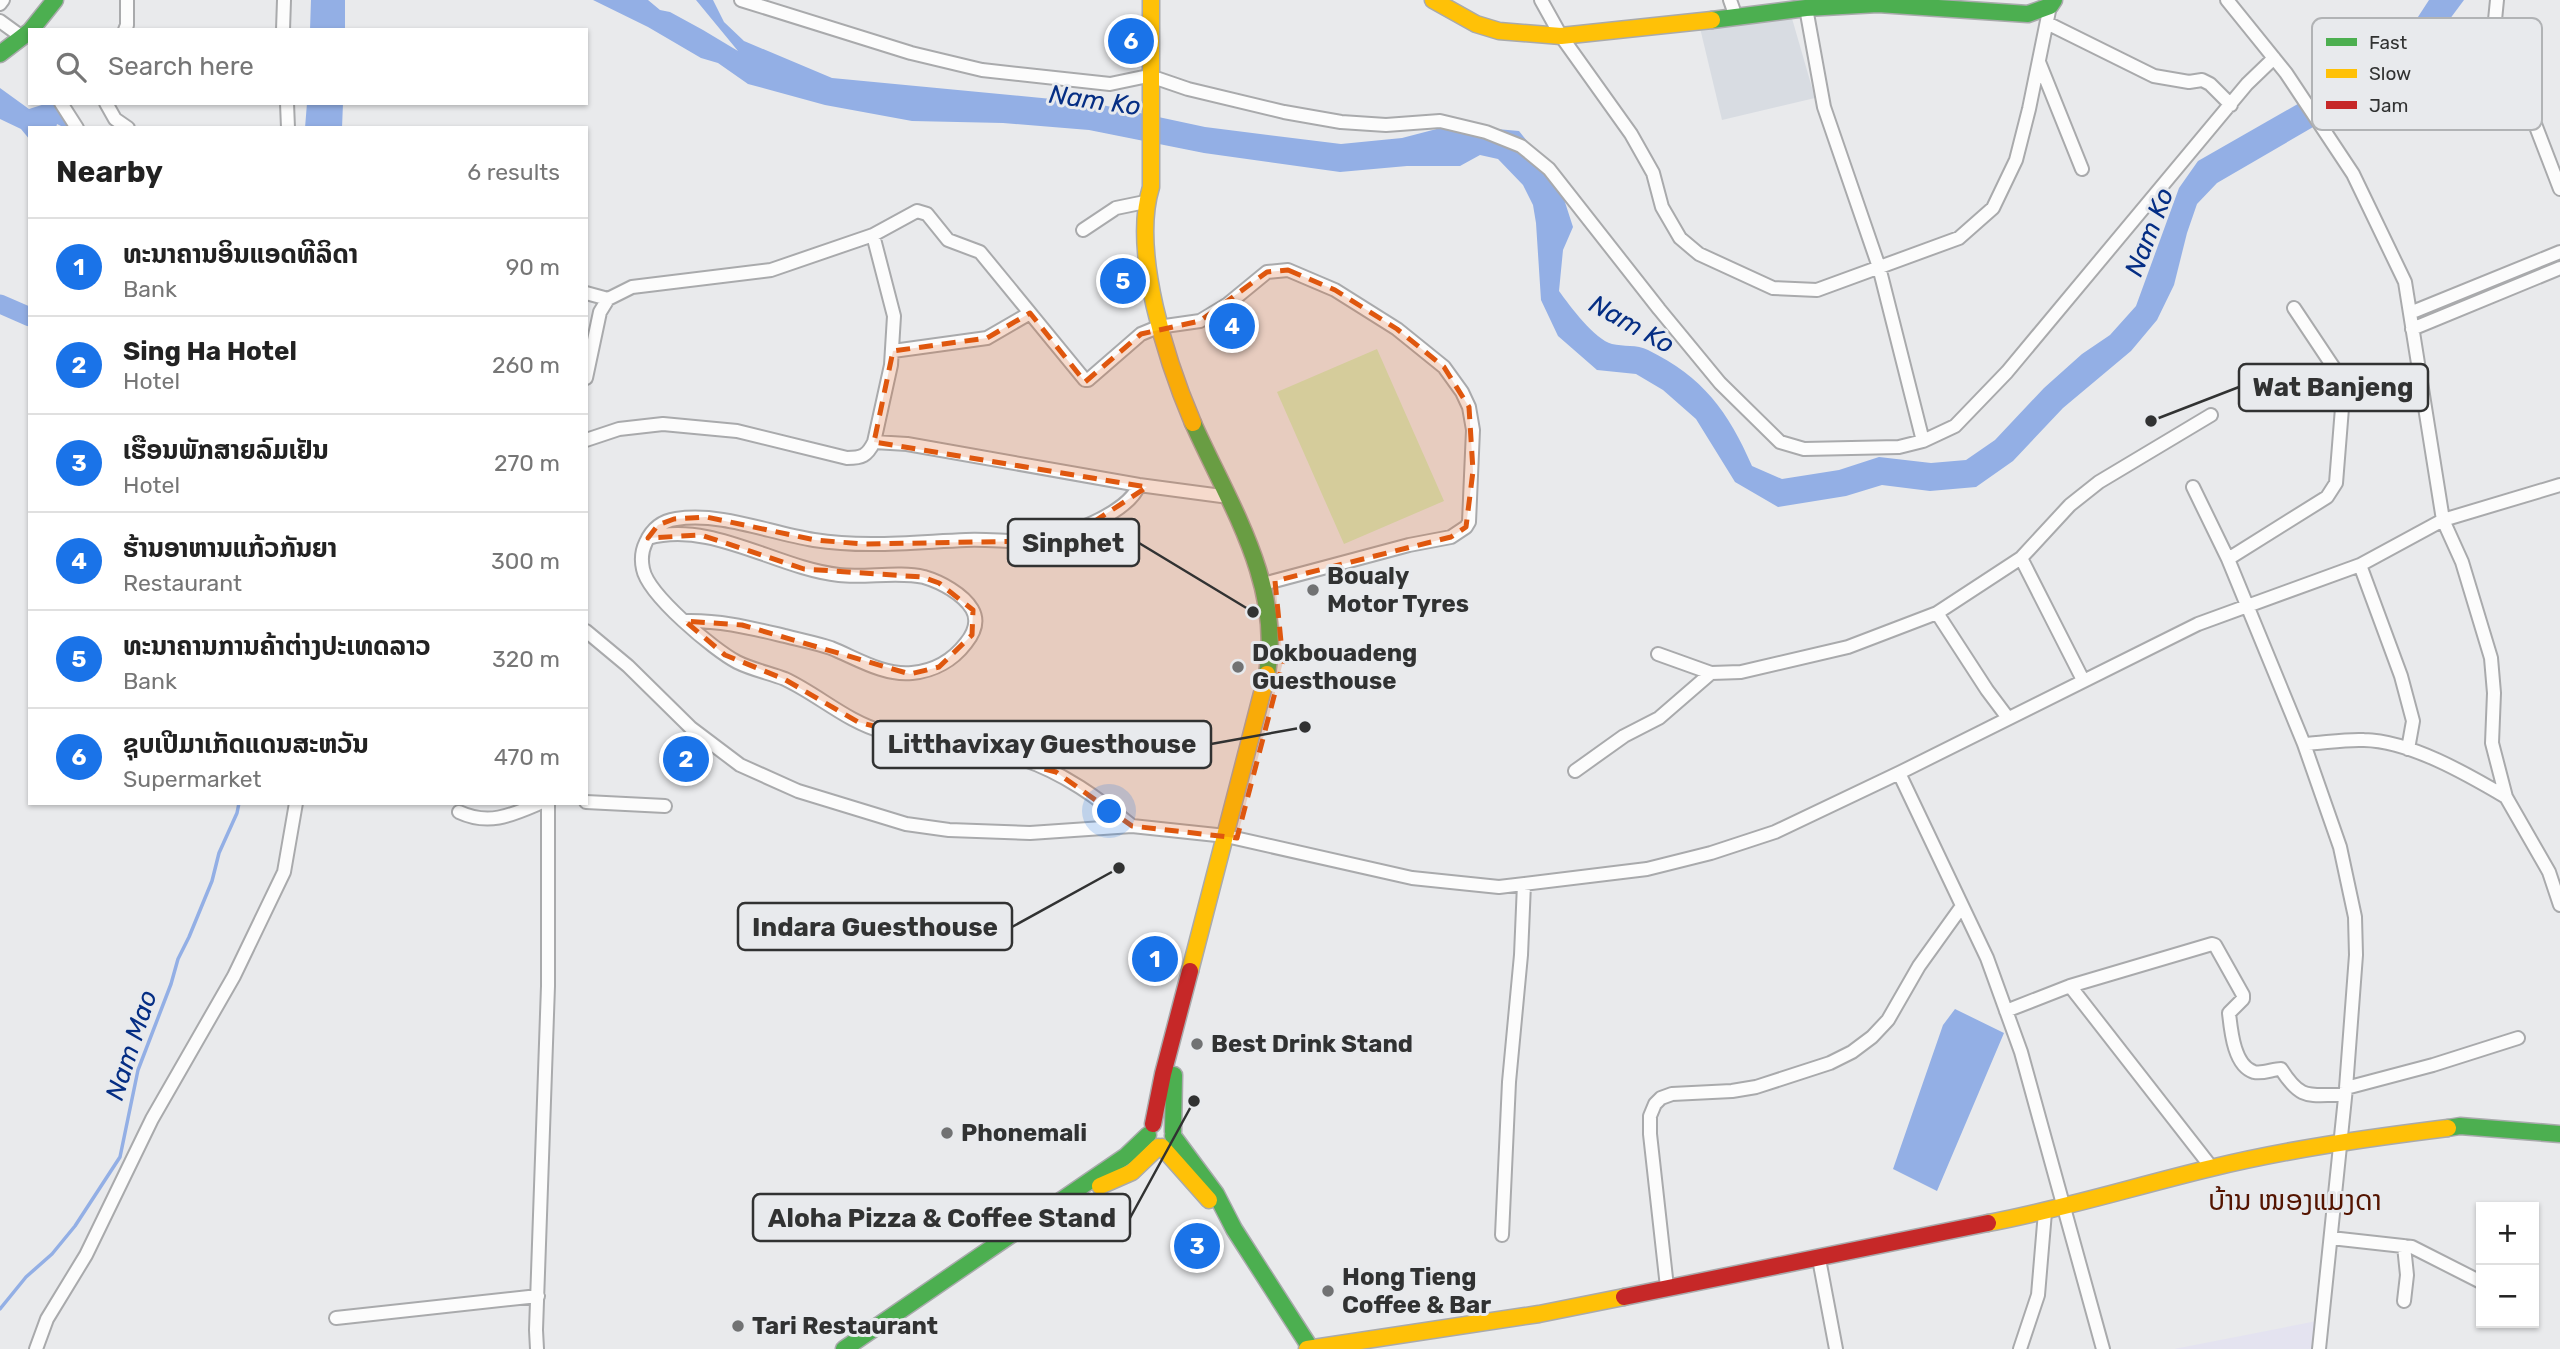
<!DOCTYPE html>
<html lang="en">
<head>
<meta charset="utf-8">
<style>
  :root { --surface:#fff; --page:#f6f6f6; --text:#222; --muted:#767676; --line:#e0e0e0; --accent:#1a73e8 }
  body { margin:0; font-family:Rubik,"Noto Sans Lao",sans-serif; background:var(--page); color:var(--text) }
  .controls { position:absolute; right:21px; bottom:21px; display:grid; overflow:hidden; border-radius:0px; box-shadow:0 2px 5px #0004 }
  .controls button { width:63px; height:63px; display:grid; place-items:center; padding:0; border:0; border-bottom:2px solid var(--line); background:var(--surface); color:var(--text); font:35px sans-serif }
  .you { position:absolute; left:1110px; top:812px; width:24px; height:24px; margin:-18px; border:5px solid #fff; border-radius:50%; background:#1a73e8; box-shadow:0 0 0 10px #1a73e833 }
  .badge { display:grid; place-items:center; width:46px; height:46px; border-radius:50%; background:var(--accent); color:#fff; font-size:23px; font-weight:700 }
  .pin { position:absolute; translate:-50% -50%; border:4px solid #fff; box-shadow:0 2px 7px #0006 }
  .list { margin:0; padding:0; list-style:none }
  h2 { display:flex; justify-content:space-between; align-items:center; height:91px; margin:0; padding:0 28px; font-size:30px }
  h2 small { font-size:23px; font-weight:400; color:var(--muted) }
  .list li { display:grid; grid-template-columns:46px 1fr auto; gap:21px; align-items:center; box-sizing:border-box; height:98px; padding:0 28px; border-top:2px solid var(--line) }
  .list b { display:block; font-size:26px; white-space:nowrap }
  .list p { margin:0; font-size:23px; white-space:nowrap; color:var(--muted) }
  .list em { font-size:23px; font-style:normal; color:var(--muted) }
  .icon { flex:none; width:38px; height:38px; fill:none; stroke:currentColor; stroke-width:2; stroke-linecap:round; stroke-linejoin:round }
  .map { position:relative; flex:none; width:2560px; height:1349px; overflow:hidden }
  .search { position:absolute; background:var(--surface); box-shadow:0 2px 5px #0004; left:28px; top:28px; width:560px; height:77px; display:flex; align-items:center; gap:18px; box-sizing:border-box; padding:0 24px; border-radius:0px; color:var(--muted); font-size:26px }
  .panel { position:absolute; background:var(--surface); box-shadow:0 2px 5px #0004; left:28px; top:126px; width:560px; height:679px; border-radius:0px }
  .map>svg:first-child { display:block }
  .commercial { fill:#e4e3f0 }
  .built { fill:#d8dce2 }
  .green { fill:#d2eabe }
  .water { fill:#93afe5 }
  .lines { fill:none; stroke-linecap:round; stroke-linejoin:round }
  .stream { stroke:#93afe5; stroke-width:3.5 }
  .river { stroke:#93afe5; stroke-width:19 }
  .street-casing { stroke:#a9aaac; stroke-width:16 }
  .fast-casing { stroke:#a9aaac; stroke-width:19 }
  .slow-casing { stroke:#a9aaac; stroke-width:19 }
  .jam-casing { stroke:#a9aaac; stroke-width:19 }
  .street { stroke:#fcfcfc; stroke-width:12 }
  .fast { stroke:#4caf50; stroke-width:16 }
  .slow { stroke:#ffc107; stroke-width:16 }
  .jam { stroke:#c62828; stroke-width:16 }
  .marked { fill:#df570e; fill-opacity:0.2; stroke:#df570e; stroke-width:5; stroke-dasharray:14 9; stroke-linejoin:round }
  .poi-dot { fill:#717273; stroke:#e8eaed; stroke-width:2.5 }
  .labels { text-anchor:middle; stroke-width:6; stroke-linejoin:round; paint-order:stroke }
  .poi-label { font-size:24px; font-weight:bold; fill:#313232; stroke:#e8eaed; text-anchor:start }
  .water-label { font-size:26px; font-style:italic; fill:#052e84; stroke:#e8eaed }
  .quarter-label { font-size:28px; fill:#541400; stroke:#e8eaed }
  .key { fill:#e8eaed; stroke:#b1b3b5; stroke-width:2 }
  .key-label { font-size:19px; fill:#313232 }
  .leader { fill:none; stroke:#313232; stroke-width:2.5 }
  .callout-dot { fill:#313232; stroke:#e8eaed; stroke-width:2.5 }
  .callout { fill:#e8eaed; stroke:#313232; stroke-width:2.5 }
  .callout-label { font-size:26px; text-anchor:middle; font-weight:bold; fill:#313232 }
</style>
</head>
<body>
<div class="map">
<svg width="2560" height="1349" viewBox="0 0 2560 1349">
  <rect width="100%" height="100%" fill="#e9eaec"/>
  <path class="commercial" d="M2322,1320L2319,1349H2174Z"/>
  <path class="built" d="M1791,15L1815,98L1722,120L1700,28Z"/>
  <path class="green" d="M1377,349L1444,501L1344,544L1277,392Z"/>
  <path class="water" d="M311,0H345V30H310Z
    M593,0H648L660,10L670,12L703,30L738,51L696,0H713L724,22L744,41L832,78L1093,103L1205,127L1341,144L1402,138L1452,125L1519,131L1531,146L1563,196L1573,227L1563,250L1559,291C1570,306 1594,339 1612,344C1623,347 1637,344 1648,350C1703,377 1728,411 1752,466L1782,479L1839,470L1879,457L1931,463L1966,460L1995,440L2044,388L2082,354L2110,335L2136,306L2179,188L2198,161L2350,74L2380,72L2404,51L2416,20L2429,0H2464L2423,55L2387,94L2358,101L2217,183L2197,204L2187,233L2174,285L2157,320L2131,351L2063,408L2013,461L1976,487L1930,491L1882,485L1846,496L1778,507L1735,482L1696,419L1663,390L1636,374L1597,370L1558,336L1541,300L1536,223L1533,205L1523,185L1498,159L1480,155L1460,166H1407L1340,172L1204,153L1089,130L1003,123L912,121L825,105L748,84L718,63L701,58L648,27Z
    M0,88L29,109L48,103H61L83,128H65L57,124L56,128H30V140L21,129L0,119Z
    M307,103H343L342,128H305Z
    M1955,1009L2004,1033L1937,1191L1893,1169L1943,1025Z"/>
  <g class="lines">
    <path class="stream" d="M0,1309L26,1277L52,1254L75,1226L120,1157L138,1070L171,984L178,959L189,937L212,881L219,853L237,813L239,803"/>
    <path class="river" d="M0,304L30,317"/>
    <defs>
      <path id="street" d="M741,0L911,53L982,70L1110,84L1153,75
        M1541,0L1561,36L1631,134L1653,173L1662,207L1680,238L1699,254L1773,288L1817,290L1959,238L1993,208L2016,160L2029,109L2050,6
        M1730,0L1736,17
        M2497,0L2495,20L2560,189
        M0,4L3,0
        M1806,8L1824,107L1879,267L1923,441
        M0,21L22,37
        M2047,23L2154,76L2189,82L2202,80L2210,84L2231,105
        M125,30L127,25V0
        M283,30L284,0
        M2039,62L2082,169
        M1153,77L1188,89L1284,112L1341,122L1386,125L1440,121L1486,132L1521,146L1549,169L1659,309L1720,383L1780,442L1804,449L1899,447L1923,441L1955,426L2007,372L2247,84L2274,58
        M61,103L77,128
        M106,103L115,119L128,128
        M287,103L288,128
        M1083,230L1116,208L1145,202
        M586,293L608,299
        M2410,313L2560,252
        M2412,329L2560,268
        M893,351L987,338L1030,313
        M586,378L600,312L608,299L632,287L771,270L873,235L917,211L927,214L948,240L980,252L1085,380H1088L1141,334L1158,327L1200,321L1228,304L1267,272L1288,270L1335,290L1397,329L1444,367L1462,392L1469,407L1473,430L1469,522L1466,527L1451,537L1409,545L1263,584
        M2344,383L2418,369
        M586,440L619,429L663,424L737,431L847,458C862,458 867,456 874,442L891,365L894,316L873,235
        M874,442L907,444L1139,485L1229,497
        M2560,485L2443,520L2462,562L2491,658L2494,693L2492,743L2506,797L2549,872L2560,905
        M2193,487L2228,559L2304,744L2340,847L2355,917L2356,955L2346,1088L2319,1349
        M648,538C711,520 776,568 839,575C865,578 899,571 924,577C941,582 963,594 972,609C979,621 974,633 966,643C953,660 934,671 912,673C884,676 856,658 831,648C816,643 800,640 785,636C751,628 720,620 685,621
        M2021,558L2083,680
        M2228,559L2327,497L2336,483L2344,383L2294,308
        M2360,565L2401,676L2413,721L2408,749
        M1937,613L1987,690L2008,718
        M586,631L628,666L691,728L740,765L798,791L906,824L949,830L1030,833L1132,826L1226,836L1412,878L1499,887L1647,869L1711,853L1775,832L1899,773L2198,624L2360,565L2443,520L2405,282L2353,174L2286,73L2227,0
        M1658,654L1711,673L1741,672L1848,647L1937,613L2021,558L2070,505L2099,482L2211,415
        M2304,744C2324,743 2345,739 2364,740C2410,741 2467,774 2506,797
        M1575,771L1624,736L1659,718L1711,673
        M1899,773L1987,958L2021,1052L2103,1349
        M586,802L665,806
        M459,812C489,826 512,815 540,803
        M1132,826C1098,798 1064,773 1022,759C977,745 929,745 884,732C847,722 819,695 785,679C770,673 753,670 737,662C714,650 648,595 643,569C641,560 642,550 646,542C652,529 662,521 676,519C722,512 769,533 814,540C864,548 916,542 966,540C988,539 1011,542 1033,541C1062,539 1129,513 1139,485
        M2070,986L2212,1168
        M2006,1011L2070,986L2212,944L2215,945L2243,995V999L2229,1013C2231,1031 2234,1066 2254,1072C2263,1074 2273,1069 2281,1069C2302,1102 2309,1094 2345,1095
        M2346,1088L2433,1065L2518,1038
        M1502,1235L1509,1082L1521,955L1524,884
        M2331,1238L2412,1247L2481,1282
        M2404,1246L2407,1275L2404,1301
        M1819,1259L1836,1349
        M1667,1287L1650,1134V1116L1655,1104L1661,1098L1672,1094L1732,1091L1756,1087L1830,1063L1852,1052L1872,1037L1888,1020L1919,966L1962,906
        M336,1318L538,1296
        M36,1349L47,1319L86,1255L152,1119L234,976L284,872L296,803
        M537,1349L536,1330L548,986V803
        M2020,1349L2038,1295L2045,1212"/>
      <path id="fast" d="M1712,20L1806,8L1878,4L2028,14L2050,6L2054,0
        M31,30L55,0
        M0,54L30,31
        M1193,423C1228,502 1283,584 1267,674
        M2448,1128L2460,1126L2560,1134
        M1173,1132L1174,1075
        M1173,1136L1216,1194L1234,1229L1311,1349
        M844,1349L1126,1156L1148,1135"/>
      <path id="slow" d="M1151,0V187C1131,252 1167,362 1193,423
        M1433,0L1476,24L1499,31L1561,36L1712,20
        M1190,971L1267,674
        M1162,1147L1209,1200
        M1100,1186L1132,1172L1158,1147
        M1988,1223C2063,1209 2136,1186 2211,1168C2289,1149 2368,1138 2448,1128
        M1307,1349L1539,1314L1624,1297"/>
      <path id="jam" d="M1153,1124L1163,1074L1190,971
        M1624,1297L1988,1223"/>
    </defs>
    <use href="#street" class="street-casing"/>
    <use href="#fast" class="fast-casing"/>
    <use href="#slow" class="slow-casing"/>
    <use href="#jam" class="jam-casing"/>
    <use href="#street" class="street"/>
    <use href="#fast" class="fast"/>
    <use href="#slow" class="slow"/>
    <use href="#jam" class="jam"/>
  </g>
  <path class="marked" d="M1288,270L1335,290L1397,329L1444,367L1469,407L1473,471L1466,527L1451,537L1275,581L1283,662L1237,838L1132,826L1056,772L858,722L784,679L725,655L685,621L742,625L910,674L939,667L972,635L973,610L939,583L922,577L804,569L701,535L648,538L658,525L674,519L706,517L815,540L863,544L1033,541L1089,525L1147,487L874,442L893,351L987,338L1030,313L1085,382L1141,334L1200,321L1267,272Z"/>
  <g class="poi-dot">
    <circle cx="1313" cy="590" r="7"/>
    <circle cx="1238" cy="667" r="7"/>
    <circle cx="1197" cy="1044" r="7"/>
    <circle cx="947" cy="1133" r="7"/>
    <circle cx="1328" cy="1291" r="7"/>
    <circle cx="738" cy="1326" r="7"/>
  </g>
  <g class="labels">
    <g class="poi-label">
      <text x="1327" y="584">Boualy<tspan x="1327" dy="28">Motor Tyres</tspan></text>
      <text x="1252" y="661">Dokbouadeng<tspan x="1252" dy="28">Guesthouse</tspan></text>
      <text x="1211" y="1052">Best Drink Stand</text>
      <text x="961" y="1141">Phonemali</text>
      <text x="1342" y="1285">Hong Tieng<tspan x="1342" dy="28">Coffee &amp; Bar</tspan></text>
      <text x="752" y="1334">Tari Restaurant</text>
    </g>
    <g class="water-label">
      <text transform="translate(1095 100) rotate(8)" y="9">Nam Ko</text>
      <text transform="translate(2149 232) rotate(-69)" y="9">Nam Ko</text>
      <text transform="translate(1632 324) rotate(29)" y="9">Nam Ko</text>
      <text transform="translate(131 1045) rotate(-72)" y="9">Nam Mao</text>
    </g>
    <g class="quarter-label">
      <text x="2295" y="1210">ບ້ານ ໜອງແມງດາ</text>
    </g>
  </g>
  <rect x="2312" y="18" width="230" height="112" rx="10" class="key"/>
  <rect x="2326" y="38" width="31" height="8" fill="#4caf50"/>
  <rect x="2326" y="69" width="31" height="9" fill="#ffc107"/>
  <rect x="2326" y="101" width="31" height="8" fill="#c62828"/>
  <g class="key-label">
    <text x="2369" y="49">Fast</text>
    <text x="2369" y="80">Slow</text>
    <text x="2369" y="112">Jam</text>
  </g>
  <path class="leader" d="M2151 421L2239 387M1253 612L1139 543M1305 727L1211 744M1119 868L1012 927M1194 1101L1130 1218"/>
  <g class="callout-dot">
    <circle cx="2151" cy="421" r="7"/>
    <circle cx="1253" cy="612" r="7"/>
    <circle cx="1305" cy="727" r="7"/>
    <circle cx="1119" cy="868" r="7"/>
    <circle cx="1194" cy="1101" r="7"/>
  </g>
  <g class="callout">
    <rect x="2239" y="364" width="189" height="47" rx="7"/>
    <rect x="1008" y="519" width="131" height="47" rx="7"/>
    <rect x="873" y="721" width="338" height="47" rx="7"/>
    <rect x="738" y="903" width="274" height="47" rx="7"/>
    <rect x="753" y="1194" width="377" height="47" rx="7"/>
  </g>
  <g class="callout-label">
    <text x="2333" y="396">Wat Banjeng</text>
    <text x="1073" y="552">Sinphet</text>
    <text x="1042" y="753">Litthavixay Guesthouse</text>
    <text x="875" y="936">Indara Guesthouse</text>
    <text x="942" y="1227">Aloha Pizza &amp; Coffee Stand</text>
  </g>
</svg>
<div class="controls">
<button>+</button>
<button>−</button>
</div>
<div class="you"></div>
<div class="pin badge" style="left:1155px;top:959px">1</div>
<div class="pin badge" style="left:686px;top:759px">2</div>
<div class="pin badge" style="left:1197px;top:1246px">3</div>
<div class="pin badge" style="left:1232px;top:326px">4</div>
<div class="pin badge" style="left:1123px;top:281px">5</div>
<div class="pin badge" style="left:1131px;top:41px">6</div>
<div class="search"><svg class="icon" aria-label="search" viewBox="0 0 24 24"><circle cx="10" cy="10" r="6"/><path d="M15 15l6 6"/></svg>Search here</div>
<section class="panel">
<h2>Nearby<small>6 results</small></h2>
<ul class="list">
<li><span class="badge">1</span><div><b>ທະນາຄານອິນແອດທີລິດາ</b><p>Bank</p></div><em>90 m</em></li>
<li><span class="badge">2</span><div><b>Sing Ha Hotel</b><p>Hotel</p></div><em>260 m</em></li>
<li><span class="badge">3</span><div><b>ເຮືອນພັກສາຍລົມເຢັນ</b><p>Hotel</p></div><em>270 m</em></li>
<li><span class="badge">4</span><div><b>ຮ້ານອາຫານແກ້ວກັນຍາ</b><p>Restaurant</p></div><em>300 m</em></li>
<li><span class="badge">5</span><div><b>ທະນາຄານການຄ້າຕ່າງປະເທດລາວ</b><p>Bank</p></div><em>320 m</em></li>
<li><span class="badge">6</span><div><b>ຊຸບເປີມາເກັດແດນສະຫວັນ</b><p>Supermarket</p></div><em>470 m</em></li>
</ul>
</section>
</div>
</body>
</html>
